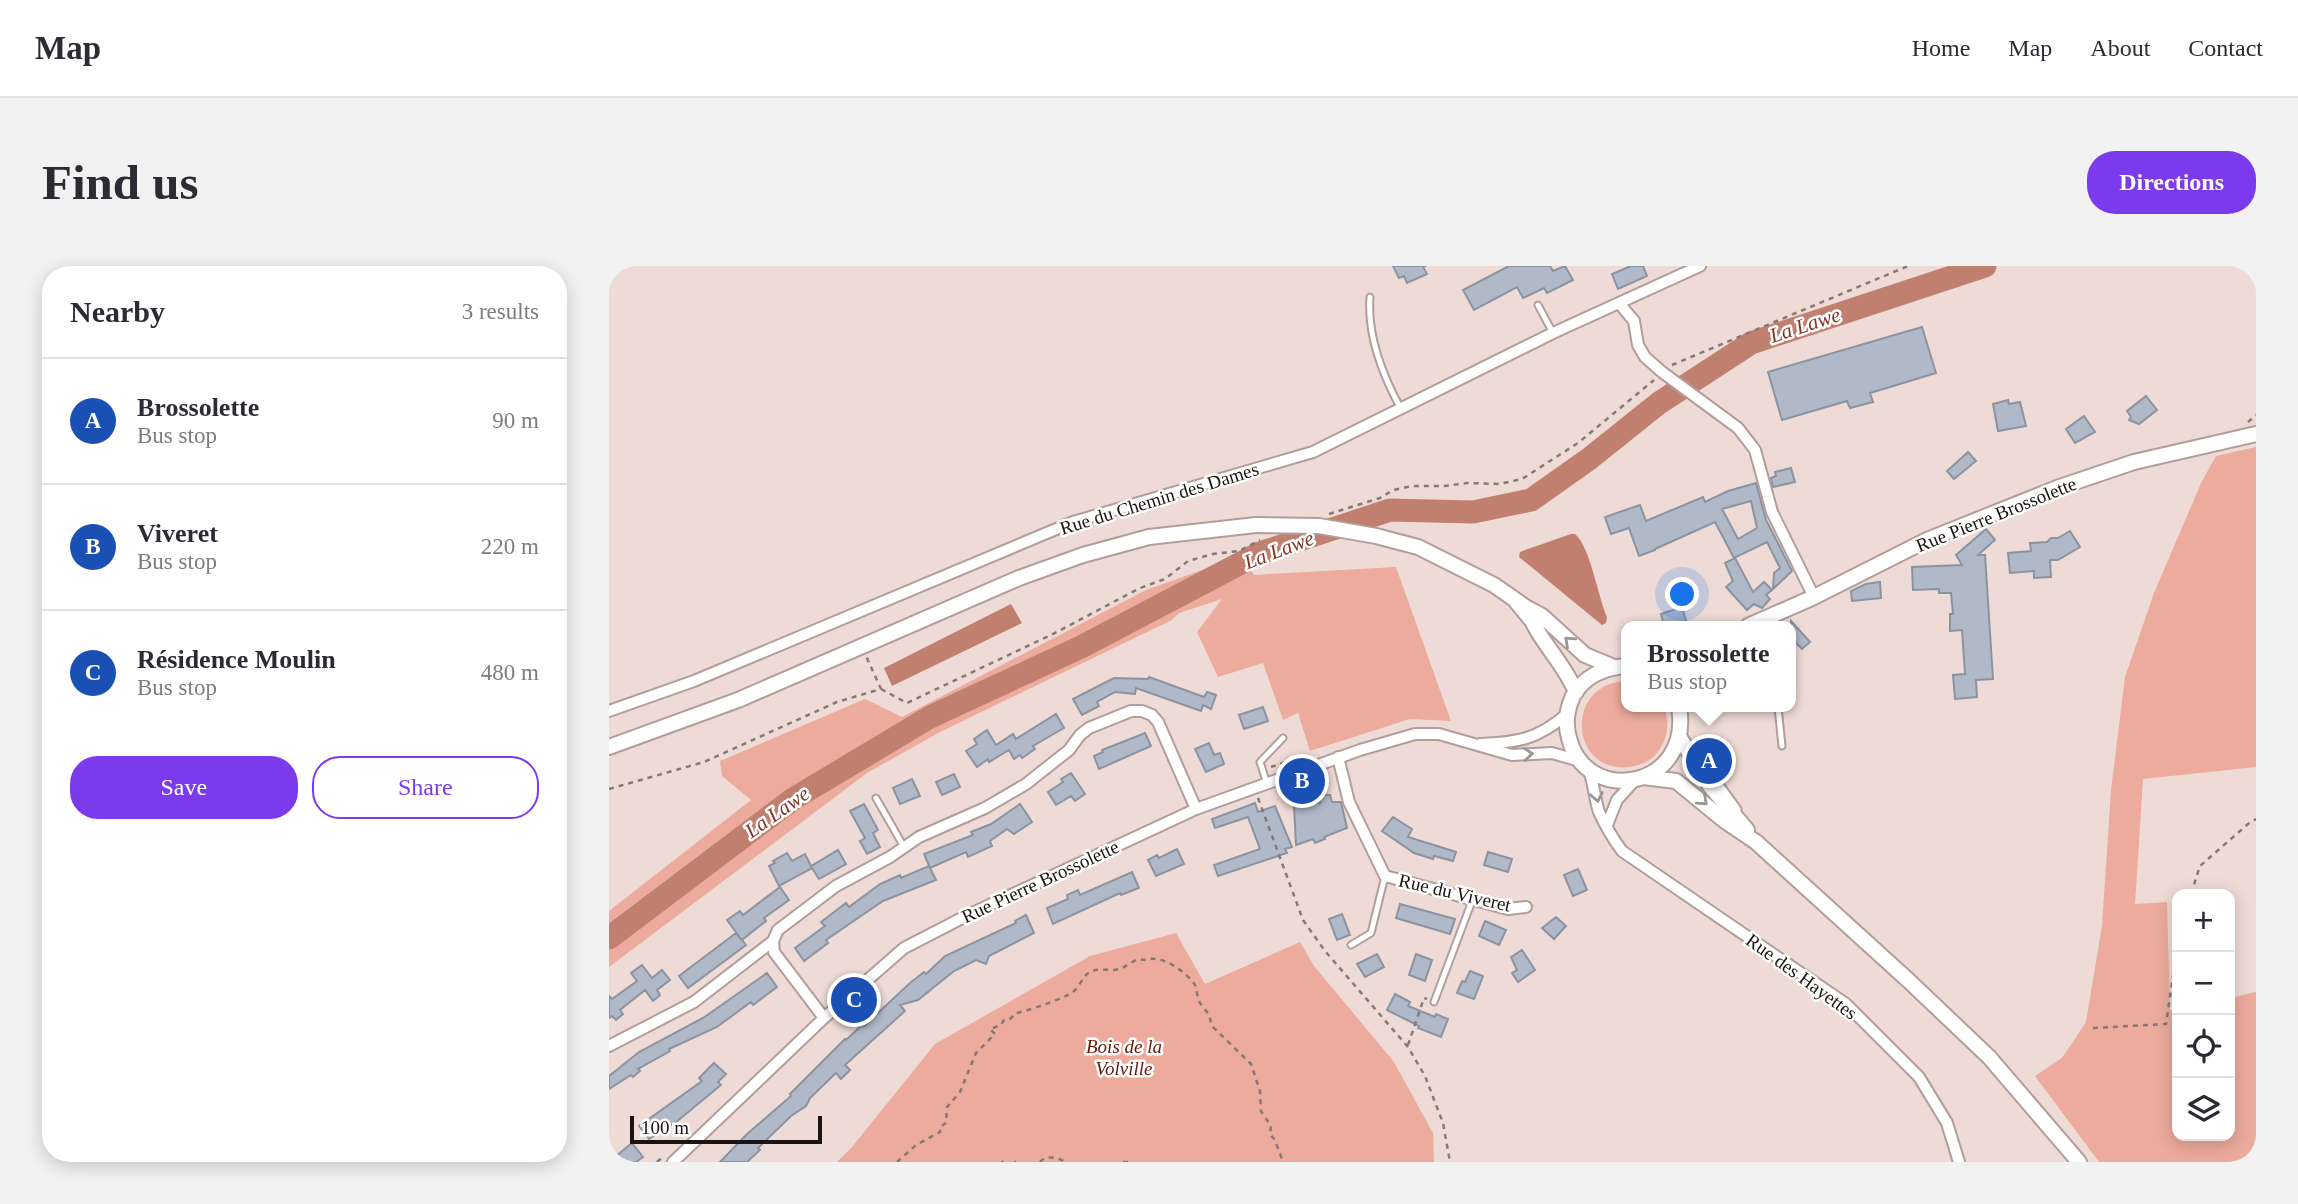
<!DOCTYPE html>
<html lang="en">
<head>
<meta charset="utf-8">
<style>
  :root { --surface:#fff; --page:#f2f2f3; --text:#2b2b33; --muted:#7c7c81; --line:#e1e1e2; --accent:#7c3aed }
  body { margin:0; font-family:"Times New Roman",serif; background:var(--page); color:var(--text) }
  .controls { position:absolute; right:21px; bottom:21px; display:grid; overflow:hidden; border-radius:14px; box-shadow:0 4px 18px #0003 }
  .controls button { width:63px; height:63px; display:grid; place-items:center; padding:0; border:0; border-bottom:2px solid var(--line); background:var(--surface); color:var(--text); font:35px sans-serif }
  .scale { position:absolute; left:21px; bottom:18px; width:192px; box-sizing:border-box; padding-left:7px; border:4px solid #1a1311; border-top:0; font-size:19px; line-height:24px; white-space:nowrap; color:#1a1311; -webkit-text-stroke:5px #fff; paint-order:stroke }
  .you { position:absolute; left:1074px; top:329px; width:24px; height:24px; margin:-18px; border:5px solid #fff; border-radius:50%; background:#1a73e8; box-shadow:0 0 0 10px #1a73e833 }
  .badge { display:grid; place-items:center; width:46px; height:46px; border-radius:50%; background:var(--accent); color:#fff; font-size:23px; font-weight:700 }
  .pin { position:absolute; translate:-50% -50%; border:4px solid #fff; box-shadow:0 2px 7px #0006 }
  .popup { position:absolute; left:1012px; top:355px; width:175px; height:91px; box-sizing:border-box; display:grid; place-content:center; border-radius:14px; background:var(--surface); filter:drop-shadow(0 2px 5px #0005); font-size:23px; white-space:nowrap; color:var(--muted) }
  .popup b { font-size:26px; color:var(--text) }
  .popup::after { content:''; position:absolute; left:50%; top:100%; margin-left:-14px; border:14px solid transparent; border-top-color:var(--surface) }
  .list { margin:0; padding:0; list-style:none }
  h2 { display:flex; justify-content:space-between; align-items:center; height:91px; margin:0; padding:0 28px; font-size:30px }
  h2 small { font-size:23px; font-weight:400; color:var(--muted) }
  .list li { display:grid; grid-template-columns:46px 1fr auto; gap:21px; align-items:center; box-sizing:border-box; height:126px; padding:0 28px; border-top:2px solid var(--line) }
  .list b { display:block; font-size:26px; white-space:nowrap }
  .list p { margin:0; font-size:23px; white-space:nowrap; color:var(--muted) }
  .list em { font-size:23px; font-style:normal; color:var(--muted) }
  .actions { display:flex; gap:14px; padding:21px 28px }
  .actions a { flex:1; padding:16px 0; border:2px solid var(--accent); border-radius:28px; text-align:center; font-size:24px; color:var(--accent) }
  .actions .main { background:var(--accent); color:#fff }
  .icon { flex:none; width:38px; height:38px; fill:none; stroke:currentColor; stroke-width:2; stroke-linecap:round; stroke-linejoin:round }
  .map { position:relative; flex:none; width:1647px; height:896px; overflow:hidden; border-radius:28px }
  header { display:flex; align-items:center; gap:42px; box-sizing:border-box; height:98px; padding:0 35px; background:var(--surface); border-bottom:2px solid var(--line) }
  header strong { font-size:33px }
  nav { display:flex; gap:38px; margin-inline-start:auto; font-size:24px }
  .intro { display:flex; align-items:center; justify-content:space-between; box-sizing:border-box; height:168px; padding:0 42px }
  h1 { margin:0; font-size:49px }
  .button { padding:18px 32px; border-radius:28px; background:var(--accent); color:#fff; font-size:24px; font-weight:700 }
  main { display:flex; gap:42px; padding:0 42px }
  aside { flex:1; background:var(--surface); border-radius:28px; box-shadow:0 4px 18px #0003 }
  .map>svg:first-child { display:block }
  .green { fill:#ecab9c }
  .water { fill:#c17f70 }
  .lines { fill:none; stroke-linecap:round; stroke-linejoin:round }
  .river { stroke:#c17f70; stroke-width:23 }
  .building { fill:#b0b9c8; stroke:#8b93a1; stroke-width:2; fill-rule:evenodd }
  .lane-casing { stroke:#b19e9a; stroke-width:9 }
  .street-casing { stroke:#b19e9a; stroke-width:14 }
  .secondary-casing { stroke:#b19e9a; stroke-width:18 }
  .path { stroke:#867975; stroke-width:2.5; stroke-dasharray:5 5; stroke-linecap:butt }
  .lane { stroke:#fff; stroke-width:5 }
  .street { stroke:#fff; stroke-width:10 }
  .secondary { stroke:#fff; stroke-width:14 }
  .secondary-bridge-casing { stroke:#b19e9a; stroke-width:18; stroke-linecap:butt }
  .secondary-bridge { stroke:#fff; stroke-width:14 }
  .oneway { stroke:#989594 }
  .labels { text-anchor:middle; stroke-width:5; stroke-linejoin:round; paint-order:stroke }
  .street-label { font-size:19px; fill:#1a1311; stroke:#fff }
  .park-label { font-size:19px; font-style:italic; fill:#671607; stroke:#fff }
  .water-label { font-size:21px; font-style:italic; fill:#853324; stroke:#fff }
</style>
</head>
<body>
<header>
<strong>Map</strong>
<nav><a>Home</a><a>Map</a><a>About</a><a>Contact</a></nav>
</header>
<div class="intro"><h1>Find us</h1><a class="button">Directions</a></div>
<main>
<aside>
<h2>Nearby<small>3 results</small></h2>
<ul class="list">
<li><span class="badge" style="background:#1a4fb4">A</span><div><b>Brossolette</b><p>Bus stop</p></div><em>90 m</em></li>
<li><span class="badge" style="background:#1a4fb4">B</span><div><b>Viveret</b><p>Bus stop</p></div><em>220 m</em></li>
<li><span class="badge" style="background:#1a4fb4">C</span><div><b>Résidence Moulin</b><p>Bus stop</p></div><em>480 m</em></li>
</ul>
<div class="actions"><a class="main">Save</a><a>Share</a></div>
</aside>
<div class="map">
<svg width="1647" height="896" viewBox="0 0 1647 896">
  <rect width="100%" height="100%" fill="#efdbd6"/>
  <path class="green" d="M1647,181V501L1534,513L1526,638L1558,636L1561,745L1568,744V870H1621V732L1647,726V896H1490L1426,810L1453,792L1477,756L1493,660L1502,524L1516,411L1545,327L1593,215L1607,190Z
    M632,290L645,309L787,301L842,455L801,453L701,485L689,447L674,454L654,397L609,411L588,366L613,333L570,347L563,354L331,466L258,507L0,701V645L142,534L113,510L111,495L256,433L293,451L537,324Z
    M1018,415V441H1055C1061,456 1059,474 1048,487C1041,495 1031,500 1020,501C961,508 954,417 1018,415Z
    M567,667L596,718L691,676L705,700L785,796L824,867L825,896H228L243,881L326,778L481,690Z"/>
  <path class="water" d="M962,268H966C981,280 989,331 998,351L997,357L993,359L910,291L911,286L916,284Z
    M402,338L413,357L283,420L275,402Z"/>
  <g class="lines">
    <path class="river" d="M0,672L184,533L321,451L472,381L651,287L781,244L864,246L922,234L980,193L1050,137L1142,77L1376,0"/>
  </g>
  <path class="building" d="M784,0H817L814,1L818,8L798,17L795,10L790,12Z
    M900,0H941L944,5L956,0L964,14L938,27L935,22L914,32L908,21L865,44L854,24Z
    M1022,0H1034L1038,10L1009,23L1003,8Z
    M1313,61L1327,107L1261,127L1264,136L1241,142L1238,135L1173,154L1159,106Z
    M1537,130L1548,144L1530,158L1520,154L1522,151L1518,145Z
    M1399,134L1400,138L1411,136L1417,160L1389,165L1384,138Z
    M1475,150L1486,166L1466,177L1457,163Z
    M1359,186L1367,195L1345,213L1338,205Z
    M1182,202L1186,216L1164,221L1162,212L1167,210L1166,206Z
    M1147,217L1157,254L1183,305L1164,323L1165,307L1171,302L1158,276L1125,292L1106,256L1046,283V284L1030,290L1020,262L1002,268L996,251L1031,239L1037,255L1094,231L1096,236L1119,225ZM1142,235L1148,262L1129,273L1113,243Z
    M1377,263L1386,274L1369,289H1376L1384,413L1367,414L1368,431L1346,433L1344,409L1356,408L1353,364L1341,365V348H1344L1342,327H1330V323L1304,324L1303,301L1353,299L1347,289Z
    M1461,265L1471,281L1449,294H1441L1442,311L1425,312V305L1401,307L1399,287L1422,285L1421,277L1438,276L1442,272H1449Z
    M1126,292L1144,326L1155,316L1163,324L1157,329L1161,333L1153,342L1145,338L1138,344L1117,321L1124,315L1116,297Z
    M1271,316L1272,332L1243,335L1242,325L1257,318Z
    M1073,341L1077,355L1066,360H1055L1052,348Z
    M1182,355L1201,376L1193,383L1182,372Z
    M540,411L595,431L598,426L607,429L602,443L594,439L592,445L527,422L526,428L506,426L488,436L490,440L473,449L464,433L505,412L539,413Z
    M654,441L659,455L635,463L630,449Z
    M447,448L455,462L424,480L426,483L413,492L411,489L405,493L400,484L380,496L379,493L368,501L357,485L368,478L365,473L378,464L387,479L404,468L407,473Z
    M536,467L542,480L490,503L485,490L494,486L493,484Z
    M600,477L605,489L611,487L615,498L597,506L586,483Z
    M462,507L476,528L466,535L462,530L447,539L439,526L454,516L452,513Z
    M345,508L351,521L333,529L327,516Z
    M303,513L311,530L291,538L284,522Z
    M711,529H721L723,536H732L738,562L715,571L716,573L706,577L704,573L687,579L685,539L711,537Z
    M646,537L649,546L666,540L683,581L676,583L678,587L609,610L605,599L651,583L639,551L606,562L603,553Z
    M255,538L269,564L264,567L271,581L258,588L251,575L256,572L241,545Z
    M411,538L423,556L405,568L398,563L381,575L383,580L359,591L357,586L321,602L315,588L364,569L362,566L382,558Z
    M784,551L803,563L799,571L847,586L844,595L825,590L824,593L805,587L773,565Z
    M568,583L575,598L547,610L539,594L548,589L550,592Z
    M229,584L237,598L210,613L203,602L170,620L160,600L166,597L164,595L178,587L183,595L196,588L202,600Z
    M879,586L903,593L899,606L875,599Z
    M320,600L327,614L274,635L217,674L219,677L195,695L186,682L216,660L212,656L237,637L240,641L271,618L291,609L292,612Z
    M969,603L978,624L964,630L955,609Z
    M523,606L530,622L512,629L511,627L444,658L438,642L459,633L458,629L469,624L471,629Z
    M171,621L180,634L155,652L157,655L133,674L137,679L79,722L70,710L127,667L132,673L118,654L131,645L134,649Z
    M791,638L846,653L841,668L787,652Z
    M733,648L741,669L728,674L720,653Z
    M417,649L425,667L380,690L377,698L367,694L345,705L309,734L291,739L296,745L236,799L241,804L232,813L227,807L201,832L197,840L182,850L149,882L151,884L138,896H111L137,869L182,830L181,828L236,773L237,774L254,758L255,760L301,717L315,706L317,708L336,690L407,657L406,655Z
    M947,651L957,660L945,673L933,662Z
    M876,655L897,664L890,679L870,670Z
    M913,684L926,704L909,716L903,707L908,704L902,691Z
    M768,688L775,701L756,711L748,698Z
    M807,688L823,694L816,715L800,709Z
    M33,699L43,712L53,704L61,714L48,724L51,729L44,735L36,724L11,744L14,748L7,754L3,750L0,752V730L3,733L28,715L22,707Z
    M861,705L874,710L865,733L848,727L853,715L856,716Z
    M158,707L168,721L144,739L142,736L108,761L60,783L61,785L29,803L31,805L24,811L22,809L0,823V810L30,786L94,752Z
    M786,728L801,736L799,740L826,751L827,748L839,753L832,771L809,762L810,760L778,744Z
    M105,797L117,808L109,816L112,819L66,857L40,873L30,860L93,815L90,812Z
    M23,877L34,891L27,896H0Z"/>
  <g class="lines">
    <defs>
      <path id="lane" d="M761,31C758,69 774,110 792,143
        M929,39L944,67
        M904,339L918,356
        M1169,441L1173,480
        M1089,488L1129,543
        M658,518L651,496L674,472
        M267,532L295,581
        M742,679L762,667L776,610
        M825,736L863,635"/>
      <path id="street" d="M1010,37L1025,55L1029,79L1036,91L1053,106L1129,162L1146,184L1163,246L1205,331
        M0,445L85,415L464,256L704,186L944,67L1091,0
        M871,478C908,477 929,473 958,448
        M729,491L740,536L776,610L899,643L917,641
        M979,502C985,516 985,531 990,546C996,559 1004,573 1013,585L1237,738L1310,811L1338,857L1350,896
        M998,559L1008,534L1026,514
        M215,752L165,686L164,675L169,664L227,620L281,591L310,571L376,542L417,518L460,484L471,469L480,462L522,445H533L543,449L549,456L587,543
        M0,780L85,736L164,675
        M64,896L215,752L295,682L359,649L587,543L751,484L806,468H830L903,489L943,487L971,495"/>
      <path id="secondary" d="M767,270L809,281L885,319L918,342L933,350L976,389L1005,401
        M918,342C927,372 954,395 967,426
        M1139,360L1205,331L1318,274L1448,222L1525,196L1647,168
        M1018,400C996,401 975,410 964,430C958,443 956,458 960,472C977,541 1084,523 1070,441
        M1071,472L1101,520L1138,564
        M0,481L129,434L410,312L474,289L540,271L647,259
        M1034,511L1067,515L1116,555L1147,576L1300,715L1380,791L1470,896"/>
    </defs>
    <use href="#lane" class="lane-casing"/>
    <use href="#street" class="street-casing"/>
    <use href="#secondary" class="secondary-casing"/>
    <path class="path" d="M1063,99L1299,0
      M1639,156L1647,149
      M720,248L771,232L784,224L803,220H836L858,217L890,218L913,213L969,177L1045,114
      M272,423L298,437L444,368L531,322L556,313L579,295L604,288L630,285L651,274
      M662,501L690,491L691,493
      M0,523L95,496L228,436L272,423L257,390
      M649,532L694,654L716,685L799,781L816,810L834,857L841,896
      M1582,628L1591,600L1639,558L1647,553
      M1484,762L1557,758L1568,683
      M799,779L815,732L818,733
      M48,896L54,891
      M288,896L307,879L331,866V861L337,857L338,841L351,826L367,787L386,768L381,763L392,759L395,754L401,753L407,747C416,746 456,732 464,726C470,721 473,713 478,708C487,700 500,706 510,703C517,701 523,695 530,693C536,695 539,692 546,693C559,693 579,708 586,719C588,724 588,730 590,735C596,746 601,745 602,759L642,798L651,825L652,845L662,860L661,868L666,874L674,896
      M392,896H395
      M405,896H407
      M431,896C437,889 449,891 456,896
      M514,896H519"/>
    <use href="#lane" class="lane"/>
    <use href="#street" class="street"/>
    <use href="#secondary" class="secondary"/>
    <defs>
      <path id="secondary-bridge" d="M647,259L710,260L767,270"/>
    </defs>
    <use href="#secondary-bridge" class="secondary-bridge-casing"/>
    <use href="#secondary-bridge" class="secondary-bridge"/>
  </g>
  <defs><path id="oneway-chevron" d="M-2-3.5L2.5 0L-2 3.5" fill="none" stroke-width="1.6" stroke-linecap="round" stroke-linejoin="round" transform="scale(1.75)"/></defs>
  <g class="oneway">
    <use href="#oneway-chevron" transform="translate(960 375) rotate(-138)"/>
    <use href="#oneway-chevron" transform="translate(919 488) rotate(-4)"/>
    <use href="#oneway-chevron" transform="translate(988 531) rotate(79)"/>
    <use href="#oneway-chevron" transform="translate(1094 535) rotate(42)"/>
  </g>
  <g class="labels">
    <g class="street-label">
      <text transform="translate(550 232) rotate(-17)" y="7">Rue du Chemin des Dames</text>
      <text transform="translate(1387 248) rotate(-22)" y="7">Rue Pierre Brossolette</text>
      <text transform="translate(431 615) rotate(-25)" y="7">Rue Pierre Brossolette</text>
      <text transform="translate(846 626) rotate(13)" y="7">Rue du Viveret</text>
      <text transform="translate(1193 710) rotate(36)" y="7">Rue des Hayettes</text>
    </g>
    <g class="park-label">
      <text x="515" y="787">Bois de la<tspan x="515" dy="22">Volville</tspan></text>
    </g>
    <g class="water-label">
      <text transform="translate(1196 59) rotate(-18)" y="7">La Lawe</text>
      <text transform="translate(670 284) rotate(-21)" y="7">La Lawe</text>
      <text transform="translate(168 546) rotate(-35)" y="7">La Lawe</text>
    </g>
  </g>
</svg>
<div class="controls">
<button>+</button>
<button>−</button>
<button><svg class="icon" aria-label="locate" viewBox="0 0 24 24"><circle cx="12" cy="12" r="6"/><path d="M12 2v4M12 18v4M2 12h4M18 12h4"/></svg></button>
<button><svg class="icon" aria-label="layers" viewBox="0 0 24 24"><path d="M12 4l9 5-9 5-9-5zM3 14l9 5 9-5"/></svg></button>
</div>
<div class="scale">100 m</div>
<div class="you"></div>
<div class="pin badge" style="left:1100px;top:495px;background:#1a4fb4">A</div>
<div class="popup"><b>Brossolette</b>Bus stop</div>
<div class="pin badge" style="left:693px;top:515px;background:#1a4fb4">B</div>
<div class="pin badge" style="left:245px;top:734px;background:#1a4fb4">C</div>
</div>
</main>
</body>
</html>
